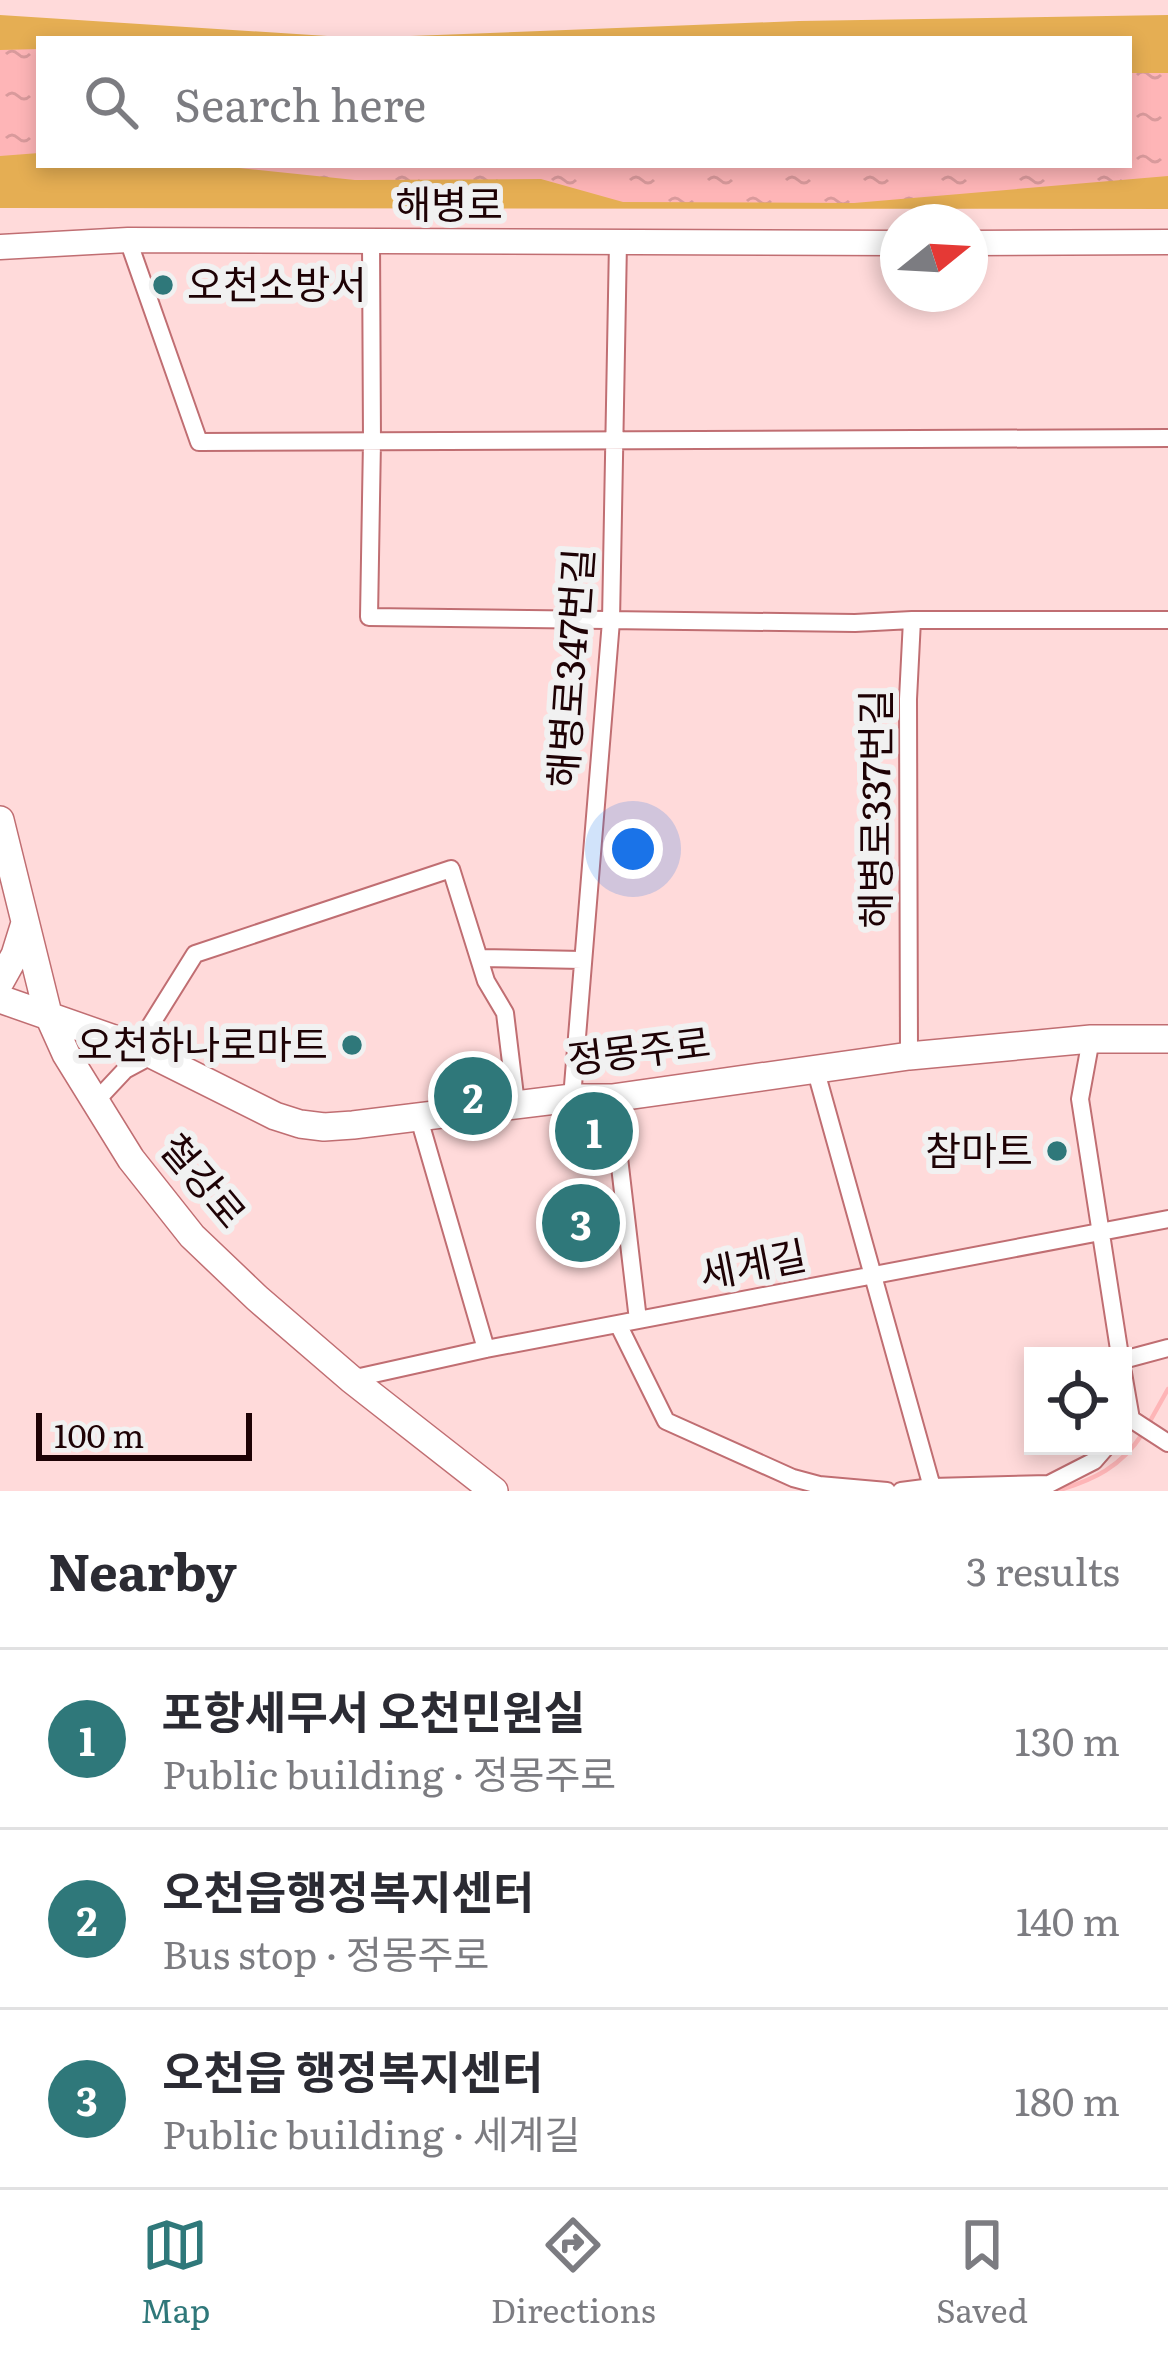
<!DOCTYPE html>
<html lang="en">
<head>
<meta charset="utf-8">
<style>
  :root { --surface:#fff; --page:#f2f2f3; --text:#2b2b33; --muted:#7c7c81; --line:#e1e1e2; --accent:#2f787a }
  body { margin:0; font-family:Literata,"Noto Sans KR",serif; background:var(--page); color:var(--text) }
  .controls { position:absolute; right:36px; bottom:36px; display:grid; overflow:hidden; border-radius:0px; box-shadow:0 6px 18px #0003 }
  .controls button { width:108px; height:108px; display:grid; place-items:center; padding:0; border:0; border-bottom:3px solid var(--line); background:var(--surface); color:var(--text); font:60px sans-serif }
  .compass { position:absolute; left:880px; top:204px; width:108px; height:108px; border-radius:50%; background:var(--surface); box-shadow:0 6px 18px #0003; rotate:72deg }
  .scale { position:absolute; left:36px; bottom:30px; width:216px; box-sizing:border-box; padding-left:12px; border:6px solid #1e0205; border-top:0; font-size:33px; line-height:42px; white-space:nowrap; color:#1e0205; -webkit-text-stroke:9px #f1f1f1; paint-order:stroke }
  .you { position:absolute; left:633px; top:849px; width:42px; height:42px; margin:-30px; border:9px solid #fff; border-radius:50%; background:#1a73e8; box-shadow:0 0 0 18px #1a73e833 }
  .badge { display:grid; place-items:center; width:78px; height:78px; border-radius:50%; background:var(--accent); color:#fff; font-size:39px; font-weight:700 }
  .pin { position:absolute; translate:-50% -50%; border:6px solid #fff; box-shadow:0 3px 12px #0006 }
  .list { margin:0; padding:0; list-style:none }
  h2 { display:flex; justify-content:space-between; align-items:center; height:156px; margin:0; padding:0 48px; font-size:51px }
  h2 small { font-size:39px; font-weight:400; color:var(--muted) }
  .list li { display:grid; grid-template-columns:78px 1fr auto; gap:36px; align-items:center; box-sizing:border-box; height:180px; padding:0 48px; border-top:3px solid var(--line) }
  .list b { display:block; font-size:45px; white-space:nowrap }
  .list p { margin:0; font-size:39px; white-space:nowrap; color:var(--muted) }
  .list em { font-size:39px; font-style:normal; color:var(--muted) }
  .icon { flex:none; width:66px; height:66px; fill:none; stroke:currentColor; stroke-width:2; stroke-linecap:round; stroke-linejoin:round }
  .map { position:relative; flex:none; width:1168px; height:1491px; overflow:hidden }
  .search { position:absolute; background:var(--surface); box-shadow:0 6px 18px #0003; left:36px; right:36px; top:36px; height:132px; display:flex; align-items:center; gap:30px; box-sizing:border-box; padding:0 42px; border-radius:0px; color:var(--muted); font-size:45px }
  .sheet { height:696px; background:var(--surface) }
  nav { display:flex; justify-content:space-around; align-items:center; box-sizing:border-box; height:168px; border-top:3px solid var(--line); background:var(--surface); font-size:33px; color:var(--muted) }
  nav a { display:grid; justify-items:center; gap:6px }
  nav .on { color:var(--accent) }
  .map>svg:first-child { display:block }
  .green { fill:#e5ae53; fill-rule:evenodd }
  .water { fill:url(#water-ripples) }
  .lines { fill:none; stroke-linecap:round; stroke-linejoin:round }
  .stream { stroke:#feb5b7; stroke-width:4.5 }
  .street-casing { stroke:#c06e72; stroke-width:20 }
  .secondary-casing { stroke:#c06e72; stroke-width:27 }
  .primary-casing { stroke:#c06e72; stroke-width:30 }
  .street { stroke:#fff; stroke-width:16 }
  .secondary { stroke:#fff; stroke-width:24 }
  .primary { stroke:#fff; stroke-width:27 }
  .poi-dot { fill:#2f787a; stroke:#f1f1f1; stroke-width:4.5 }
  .labels { text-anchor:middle; stroke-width:12; stroke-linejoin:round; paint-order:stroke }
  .street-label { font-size:39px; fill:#1e0205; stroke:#f1f1f1 }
  .poi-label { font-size:39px; fill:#1e0205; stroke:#f1f1f1; text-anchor:end }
</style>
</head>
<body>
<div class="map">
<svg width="1168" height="1491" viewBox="0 0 1168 1491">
  <defs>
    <pattern id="water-ripples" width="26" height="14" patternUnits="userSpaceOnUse" patternTransform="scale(3)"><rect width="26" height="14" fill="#feb5b7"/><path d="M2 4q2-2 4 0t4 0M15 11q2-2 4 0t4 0" fill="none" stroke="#d99a9c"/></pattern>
  </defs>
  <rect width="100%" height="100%" fill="#ffdada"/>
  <path class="green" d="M0,15L358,38L799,21L1168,15V209L0,208ZM39,39H1129V165H39Z"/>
  <path class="water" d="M39,49V153L0,156V50Z
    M1129,73H1168V176L854,203L623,202L541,179L355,180L210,165H1129Z"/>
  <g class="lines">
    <path class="stream" d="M1149,1423L1168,1389
      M1056,1491C1094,1480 1121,1467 1143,1433"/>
    <defs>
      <path id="street" d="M128,240L199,442L1168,438
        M371,241L372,441L369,617L855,623L912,620L908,699L909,1056
        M912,620H1168
        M479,958L582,960
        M1091,1039L1080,1099L1120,1356
        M137,1047L195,954L451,869L486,981L505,1013L516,1104
        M815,1068L932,1487
        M572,1098L611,621L618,242
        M612,1098L638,1320
        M95,1102L125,1070L153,1055
        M418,1115L486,1349
        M618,1324L666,1421L793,1478L819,1485L887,1491
        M1123,1360L1168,1348
        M1123,1373L1131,1419L1168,1443
        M351,1379L486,1349L1168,1219
        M901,1491L932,1487L1049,1484L1094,1461L1107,1446"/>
      <path id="secondary" d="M970,243L1168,242
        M0,247L128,240L898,243"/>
      <path id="primary" d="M0,820L48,1014L66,1054L131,1159L192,1236L257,1298L351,1379L494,1491
        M0,982L15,955L25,923
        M0,999L137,1047L275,1116L300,1124L324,1127L353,1125L572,1098H612L909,1056L1091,1039H1168"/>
    </defs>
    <use href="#street" class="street-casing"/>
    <use href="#secondary" class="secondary-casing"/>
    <use href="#primary" class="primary-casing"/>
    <use href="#street" class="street"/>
    <use href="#secondary" class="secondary"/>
    <use href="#primary" class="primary"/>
  </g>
  <g class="poi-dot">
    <circle cx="163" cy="285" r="12"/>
    <circle cx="352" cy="1045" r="12"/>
    <circle cx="1057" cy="1151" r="12"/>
  </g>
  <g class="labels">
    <g class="street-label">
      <text x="449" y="219">해병로</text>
      <text transform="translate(571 668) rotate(-86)" y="14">해병로347번길</text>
      <text transform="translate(876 809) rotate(-90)" y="14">해병로337번길</text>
      <text transform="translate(639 1051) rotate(-7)" y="14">정몽주로</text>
      <text transform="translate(203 1181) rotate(50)" y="14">철강로</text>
      <text transform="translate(753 1265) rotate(-11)" y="14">세계길</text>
    </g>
    <g class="poi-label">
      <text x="187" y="299" text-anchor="start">오천소방서</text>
      <text x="328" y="1059">오천하나로마트</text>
      <text x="1033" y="1165">참마트</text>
    </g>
  </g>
</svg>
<div class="controls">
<button><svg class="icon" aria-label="locate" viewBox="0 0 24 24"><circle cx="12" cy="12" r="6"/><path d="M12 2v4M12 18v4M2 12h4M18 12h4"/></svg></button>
</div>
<svg class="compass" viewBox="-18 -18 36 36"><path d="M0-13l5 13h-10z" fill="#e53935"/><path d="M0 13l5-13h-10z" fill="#7c7c81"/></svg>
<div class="scale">100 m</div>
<div class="you"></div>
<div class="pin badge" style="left:594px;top:1131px">1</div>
<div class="pin badge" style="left:473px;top:1096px">2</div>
<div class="pin badge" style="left:581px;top:1223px">3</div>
<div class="search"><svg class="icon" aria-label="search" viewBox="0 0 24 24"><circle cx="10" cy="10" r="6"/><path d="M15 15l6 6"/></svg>Search here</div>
</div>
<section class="sheet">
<h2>Nearby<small>3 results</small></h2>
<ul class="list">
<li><span class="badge">1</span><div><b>포항세무서 오천민원실</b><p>Public building · 정몽주로</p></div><em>130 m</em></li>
<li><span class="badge">2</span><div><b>오천읍행정복지센터</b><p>Bus stop · 정몽주로</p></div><em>140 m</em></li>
<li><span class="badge">3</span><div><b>오천읍 행정복지센터</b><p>Public building · 세계길</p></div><em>180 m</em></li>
</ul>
</section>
<nav>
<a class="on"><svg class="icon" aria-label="map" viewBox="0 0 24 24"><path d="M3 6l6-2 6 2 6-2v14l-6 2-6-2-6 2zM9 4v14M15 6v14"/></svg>Map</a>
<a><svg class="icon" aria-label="directions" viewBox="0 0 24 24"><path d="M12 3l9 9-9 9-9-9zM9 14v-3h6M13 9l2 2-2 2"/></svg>Directions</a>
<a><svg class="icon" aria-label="saved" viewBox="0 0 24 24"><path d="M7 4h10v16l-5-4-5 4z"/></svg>Saved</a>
</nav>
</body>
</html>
